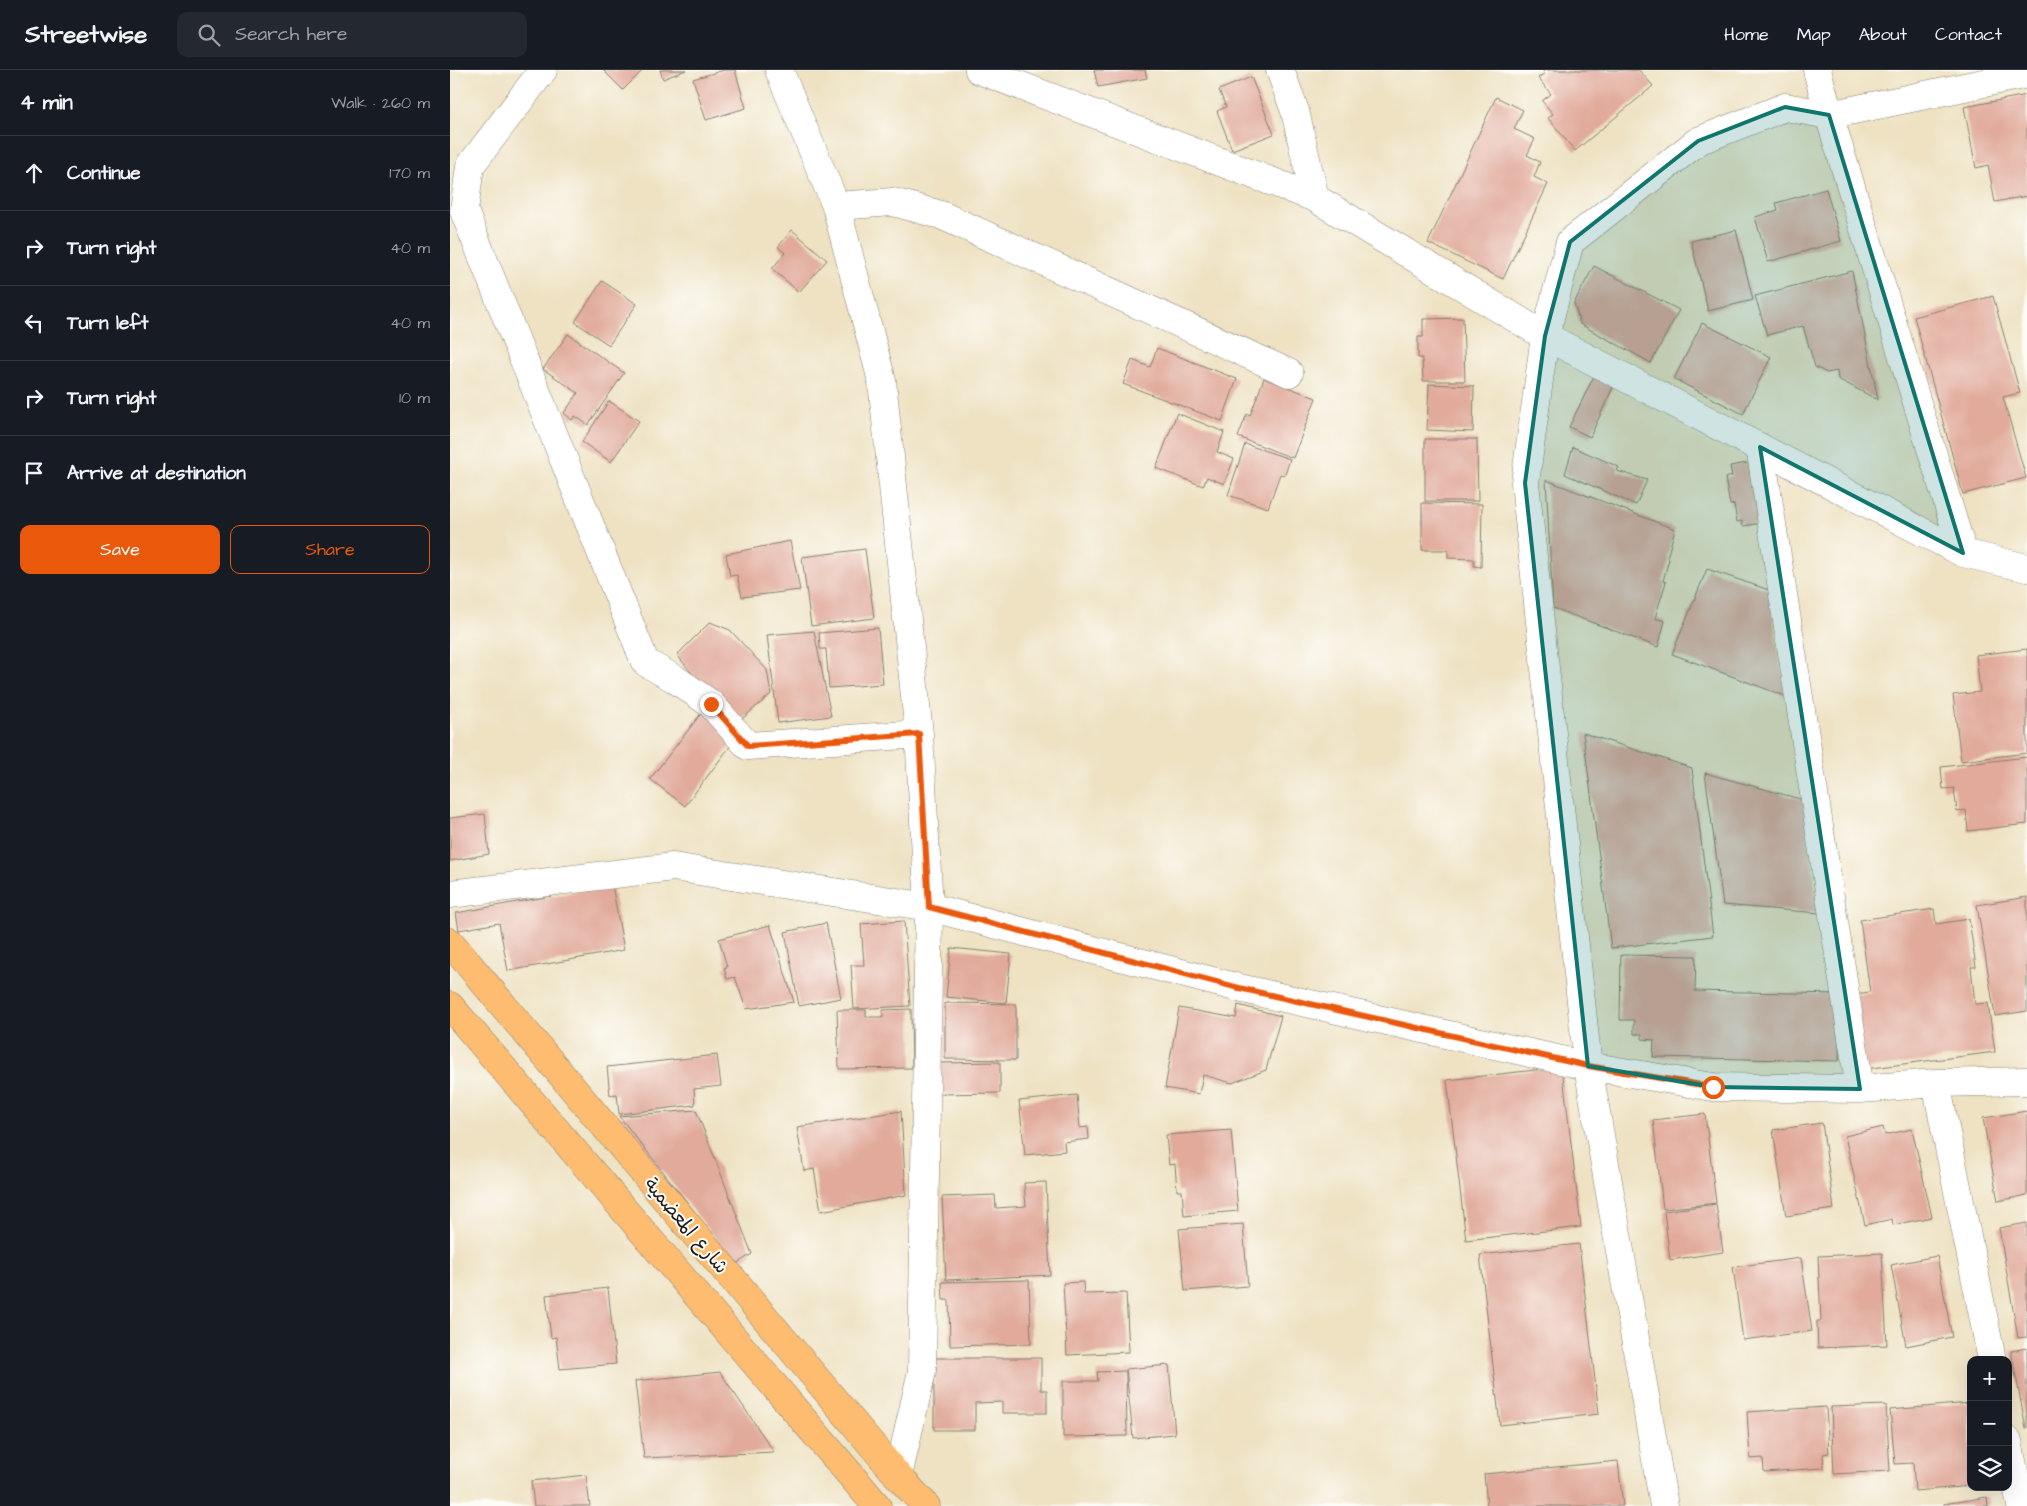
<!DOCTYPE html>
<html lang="en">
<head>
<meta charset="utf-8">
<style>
  :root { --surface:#171b24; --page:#242831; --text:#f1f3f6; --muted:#9ea1a6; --line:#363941; --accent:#ea580c }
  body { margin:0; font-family:"Architects Daughter","Playpen Sans Arabic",sans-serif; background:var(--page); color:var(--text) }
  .controls { position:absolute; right:15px; bottom:15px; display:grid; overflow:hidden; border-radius:10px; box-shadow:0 5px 20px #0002 }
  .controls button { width:45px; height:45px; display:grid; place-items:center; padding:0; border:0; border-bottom:1px solid var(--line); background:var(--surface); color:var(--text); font:25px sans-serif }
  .stop { position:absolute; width:15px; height:15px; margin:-11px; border:4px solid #ea580c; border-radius:50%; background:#fff }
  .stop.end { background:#ea580c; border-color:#fff; box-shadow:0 1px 5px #0008 }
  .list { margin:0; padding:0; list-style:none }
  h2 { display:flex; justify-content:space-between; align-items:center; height:65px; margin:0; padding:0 20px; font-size:21px }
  h2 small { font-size:16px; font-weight:400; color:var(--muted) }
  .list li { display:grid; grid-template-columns:32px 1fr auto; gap:15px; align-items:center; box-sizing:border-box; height:75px; padding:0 20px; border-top:1px solid var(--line) }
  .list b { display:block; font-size:19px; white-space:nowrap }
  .list em { font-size:16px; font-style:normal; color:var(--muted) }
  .actions { display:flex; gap:10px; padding:15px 20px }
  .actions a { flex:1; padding:11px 0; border:1px solid var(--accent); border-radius:10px; text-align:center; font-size:18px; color:var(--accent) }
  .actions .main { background:var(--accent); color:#fff }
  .icon { flex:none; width:28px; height:28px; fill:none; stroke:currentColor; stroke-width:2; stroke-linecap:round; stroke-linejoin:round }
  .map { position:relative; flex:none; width:1577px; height:1436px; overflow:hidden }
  header { display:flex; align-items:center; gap:30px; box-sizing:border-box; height:70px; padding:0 25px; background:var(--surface); border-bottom:1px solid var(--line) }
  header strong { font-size:24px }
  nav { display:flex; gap:28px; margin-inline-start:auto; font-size:18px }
  .search { width:350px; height:45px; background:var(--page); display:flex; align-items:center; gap:12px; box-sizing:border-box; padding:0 18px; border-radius:10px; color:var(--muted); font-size:19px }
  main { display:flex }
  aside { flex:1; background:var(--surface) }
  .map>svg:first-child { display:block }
  .building { fill:#e1aa9b }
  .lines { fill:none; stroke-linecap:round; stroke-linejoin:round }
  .street-casing { stroke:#857f70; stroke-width:29 }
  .primary-casing { stroke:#857f70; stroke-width:29 }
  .street { stroke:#fff; stroke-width:28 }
  .primary { stroke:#fdbc70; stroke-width:28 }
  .route { stroke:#ea580c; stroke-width:6 }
  .marked { fill:#0f766e; fill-opacity:0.2; stroke:#0f766e; stroke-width:4; stroke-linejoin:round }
  .labels { text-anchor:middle; stroke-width:4; stroke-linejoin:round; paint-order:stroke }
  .street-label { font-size:19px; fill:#1c1c1c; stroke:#fdfcf7 }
</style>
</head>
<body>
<header>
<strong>Streetwise</strong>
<div class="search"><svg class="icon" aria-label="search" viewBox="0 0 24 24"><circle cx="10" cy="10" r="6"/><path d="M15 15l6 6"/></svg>Search here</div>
<nav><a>Home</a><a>Map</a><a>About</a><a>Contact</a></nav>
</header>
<main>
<aside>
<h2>4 min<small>Walk · 260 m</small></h2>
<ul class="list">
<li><svg class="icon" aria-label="ahead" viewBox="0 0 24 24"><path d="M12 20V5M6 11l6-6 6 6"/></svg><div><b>Continue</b></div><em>170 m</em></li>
<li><svg class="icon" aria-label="right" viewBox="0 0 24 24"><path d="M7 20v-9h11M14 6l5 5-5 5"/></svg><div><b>Turn right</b></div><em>40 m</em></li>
<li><svg class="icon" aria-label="left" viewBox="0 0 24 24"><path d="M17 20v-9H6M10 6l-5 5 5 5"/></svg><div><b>Turn left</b></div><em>40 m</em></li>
<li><svg class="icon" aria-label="right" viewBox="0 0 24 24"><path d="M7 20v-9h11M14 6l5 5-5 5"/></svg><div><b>Turn right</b></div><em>10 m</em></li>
<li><svg class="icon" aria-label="arrive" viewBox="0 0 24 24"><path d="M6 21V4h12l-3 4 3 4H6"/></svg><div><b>Arrive at destination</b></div></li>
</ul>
<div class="actions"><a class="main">Save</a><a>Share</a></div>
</aside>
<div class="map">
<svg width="1577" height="1436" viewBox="0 0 1577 1436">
  <rect width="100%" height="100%" fill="#fdfcf7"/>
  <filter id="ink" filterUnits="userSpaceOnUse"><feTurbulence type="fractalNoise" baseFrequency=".02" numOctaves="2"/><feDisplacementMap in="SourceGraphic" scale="10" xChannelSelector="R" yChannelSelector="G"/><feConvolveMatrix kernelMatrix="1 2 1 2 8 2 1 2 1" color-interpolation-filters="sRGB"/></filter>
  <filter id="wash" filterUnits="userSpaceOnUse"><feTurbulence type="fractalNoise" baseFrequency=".0096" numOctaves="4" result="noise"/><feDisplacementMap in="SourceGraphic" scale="20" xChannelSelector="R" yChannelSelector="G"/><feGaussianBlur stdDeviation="1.12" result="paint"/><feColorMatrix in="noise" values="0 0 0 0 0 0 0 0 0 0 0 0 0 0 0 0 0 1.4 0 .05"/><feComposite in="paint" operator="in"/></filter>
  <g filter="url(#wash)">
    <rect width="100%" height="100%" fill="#eee2c3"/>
    <g id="blocks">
      <path class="building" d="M153,0H193L173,20Z
        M210,0H236L213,9Z
        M274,0H285L296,38L256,50L243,9Z
        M644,0H695L697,8L648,17Z
        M1092,0H1189L1203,16L1125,81L1098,48L1103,44L1092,31L1101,24L1088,8L1095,3Z
        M801,7L824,64L782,80L767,41L776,37L769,20Z
        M1577,25V126L1545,132L1538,95L1526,98L1514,37Z
        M1046,27L1073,40L1064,59L1085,69L1077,85L1090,92L1084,107L1098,114L1053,209L978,173Z
        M1376,119L1391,171L1318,192L1305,147L1328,140L1326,133Z
        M342,160L377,190L349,222L322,199L335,183L328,177Z
        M1286,160L1303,230L1258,241L1241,171Z
        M1144,196L1229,240L1201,293L1130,254L1124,233Z
        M1402,201L1428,330L1388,309L1387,301L1377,303L1365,297L1353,256L1317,265L1305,226Z
        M152,211L187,234L159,275L125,252Z
        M1543,226L1570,323L1553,327L1576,408L1513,424L1464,247Z
        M1013,248L1015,311H973L972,288H968V267H973V249Z
        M1252,253L1321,287L1293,344L1224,309Z
        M118,264L174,303L138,355L125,346L122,350L114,343L128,323L93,299Z
        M707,278L787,309L772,351L673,314L682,290L700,297Z
        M1145,304L1165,313L1140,367L1119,357Z
        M814,308L866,328L843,388L788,367L797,344L800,346Z
        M979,314L1024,316L1023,362L977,360Z
        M159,331L189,351L161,392L132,372Z
        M727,343L774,362L767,382L784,389L774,414L757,407L753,416L706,398Z
        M975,369H1027L1028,431H975Z
        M795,374L840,389L835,405L830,404L818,438L778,425Z
        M1123,377L1169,397L1167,401L1197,410L1186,435L1115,404Z
        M1303,392L1313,453L1293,456L1292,451L1287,452L1284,434L1280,435L1275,408L1282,406L1280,396Z
        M1096,410L1225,459L1217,488L1219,489L1213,511L1216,512L1205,548L1215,551L1208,577L1103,538Z
        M972,433L1032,434L1031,497L1024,496V489L998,488V480H972Z
        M340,471L350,520L292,527L287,505L280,506L276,484Z
        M415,479L424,548L361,556L352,487Z
        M1257,499L1319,520L1335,626L1222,584Z
        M260,552L280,560L317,600L321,624L285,655L227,585Z
        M428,558L433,614L379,618L376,579H370L369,563Z
        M364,561L381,646L328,653L317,565Z
        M1577,579V683L1511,691L1503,625L1530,622L1526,585Z
        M253,641L287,667L235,736L200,709Z
        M1133,663L1242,698L1263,866L1161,878Z
        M1577,687V754L1518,761L1516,740L1507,742L1504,718L1493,719L1491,697Z
        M1255,703L1354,730L1369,843L1273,835Z
        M35,744L39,784L0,791V748Z
        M162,815L174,880L58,901L49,853L9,860L6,843Z
        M1577,827V941L1545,946L1527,835Z
        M1484,839L1486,854L1519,849L1526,897H1521L1525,934L1538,933L1545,982L1415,999L1404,924L1420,922L1410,850Z
        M454,851L460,936L404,939L401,895H414L411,854Z
        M376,853L391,928L349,936L335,862Z
        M320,855L344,932L296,939L285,907L277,909L274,898L277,897L269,869Z
        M501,878L561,884L556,933L496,927Z
        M1171,885L1246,886L1245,921L1390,924L1389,991L1203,987L1204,970L1192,969V964H1184V950H1170Z
        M495,933L566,934V990L495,989Z
        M788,935L831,946L816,1000L782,1013L753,1005L749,1024L715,1018L729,938L786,948Z
        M461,939L462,998L389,999L387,940H416V947H433V940Z
        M267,985L271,1016L244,1019L245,1035L169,1044L167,1024L160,1025L157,997Z
        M550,992V1023L485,1024V993Z
        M1112,997L1131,1157L1016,1170L997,1010Z
        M627,1025L630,1058L638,1057L639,1069L614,1072L615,1081L575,1085L569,1031Z
        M246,1040L302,1184L286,1194L169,1046Z
        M451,1041L456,1125L371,1141L364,1099L354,1101L347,1057Z
        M1577,1041V1125L1548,1131L1533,1048Z
        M1255,1044L1266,1133L1213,1139L1203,1050Z
        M1372,1053L1384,1139L1336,1146L1323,1060Z
        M1433,1057L1435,1065L1462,1059L1482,1147L1443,1155L1442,1149L1415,1155L1395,1066Z
        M781,1060L788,1141L734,1146L732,1121H727L725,1094L719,1095L716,1065Z
        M596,1112L600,1205L496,1210L492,1127L545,1125L546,1138L576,1136L574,1113Z
        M1266,1134L1273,1182L1220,1190L1214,1141Z
        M1577,1153V1267L1568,1268L1549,1158Z
        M793,1154L798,1216L735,1221L729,1159Z
        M1129,1174L1149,1344L1050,1355L1030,1185Z
        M1432,1183L1437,1275L1368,1278L1367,1251H1371L1368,1186Z
        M1487,1186L1502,1267L1456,1276L1441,1195Z
        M1351,1188L1362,1261L1293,1270L1283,1197Z
        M579,1210L581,1274L500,1276L499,1230H493L492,1212Z
        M633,1212L634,1224L676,1223L679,1282L617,1285L613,1213Z
        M158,1218L166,1294L110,1299L106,1267L101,1268L96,1225Z
        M1577,1278V1358H1576L1561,1281Z
        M484,1288H591V1320H597V1343H552V1332L525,1333V1360H484Z
        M719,1295L725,1364L683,1368L676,1299Z
        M676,1301L677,1366L613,1367V1311H648L647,1302Z
        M270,1302L324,1382L194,1388L185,1311Z
        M1519,1333L1521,1416L1465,1421L1463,1393L1445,1394L1440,1340Z
        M1436,1335L1440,1401L1384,1404L1381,1337Z
        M1376,1337L1379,1383L1373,1384L1374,1398L1314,1402L1313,1388L1300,1389L1297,1342Z
        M1168,1391L1173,1436H1037L1034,1404Z
        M136,1405L140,1436H84L81,1411Z
        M1537,1427L1538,1436H1494V1434Z"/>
    </g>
  </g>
  <g filter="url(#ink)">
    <use href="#blocks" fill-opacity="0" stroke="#857f70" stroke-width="1"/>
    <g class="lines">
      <defs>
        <path id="street" d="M93,0L20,96L14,141L195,592L225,609L261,634L298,676L469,664
          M329,0L386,136L432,311L469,664L479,837L472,1301L448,1406
          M529,0L865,128L1095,266L1513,483L1577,498
          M830,0L845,41L865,128
          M1367,0L1379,45L1513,483
          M386,136L443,132L491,145L839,303
          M1310,377L1410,1019
          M0,824L223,797L479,837L789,918L1138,996L1263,1017L1410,1019L1486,1013L1577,1011
          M1486,1013L1542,1290
          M1558,1371L1571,1436
          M1214,1436L1138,996L1075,413L1095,266L1120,172L1248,71L1335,37L1379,45L1577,4"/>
        <path id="primary" d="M0,872L448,1406L476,1436
          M0,936L427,1436"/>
      </defs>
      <use href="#street" class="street-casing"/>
      <use href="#primary" class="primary-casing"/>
      <use href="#street" class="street"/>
      <use href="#primary" class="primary"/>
    </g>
  </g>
  <g class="lines" filter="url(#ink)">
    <path class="route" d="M261,634L298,676L469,664L479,837L789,918L1138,996L1263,1017"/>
  </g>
  <path class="marked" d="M1335,37L1379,45L1513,483L1310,377L1410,1019L1263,1017L1138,996L1075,413L1095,266L1120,172L1248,71Z"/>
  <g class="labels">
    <g class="street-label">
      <text transform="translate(237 1155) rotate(50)" y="7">شارع المعضمية</text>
    </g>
  </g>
</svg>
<div class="controls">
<button>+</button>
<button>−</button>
<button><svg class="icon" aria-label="layers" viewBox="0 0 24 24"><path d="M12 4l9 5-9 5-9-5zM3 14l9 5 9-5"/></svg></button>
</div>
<div class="stop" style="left:1263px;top:1017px"></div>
<div class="stop end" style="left:261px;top:634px"></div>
</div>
</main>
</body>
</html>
